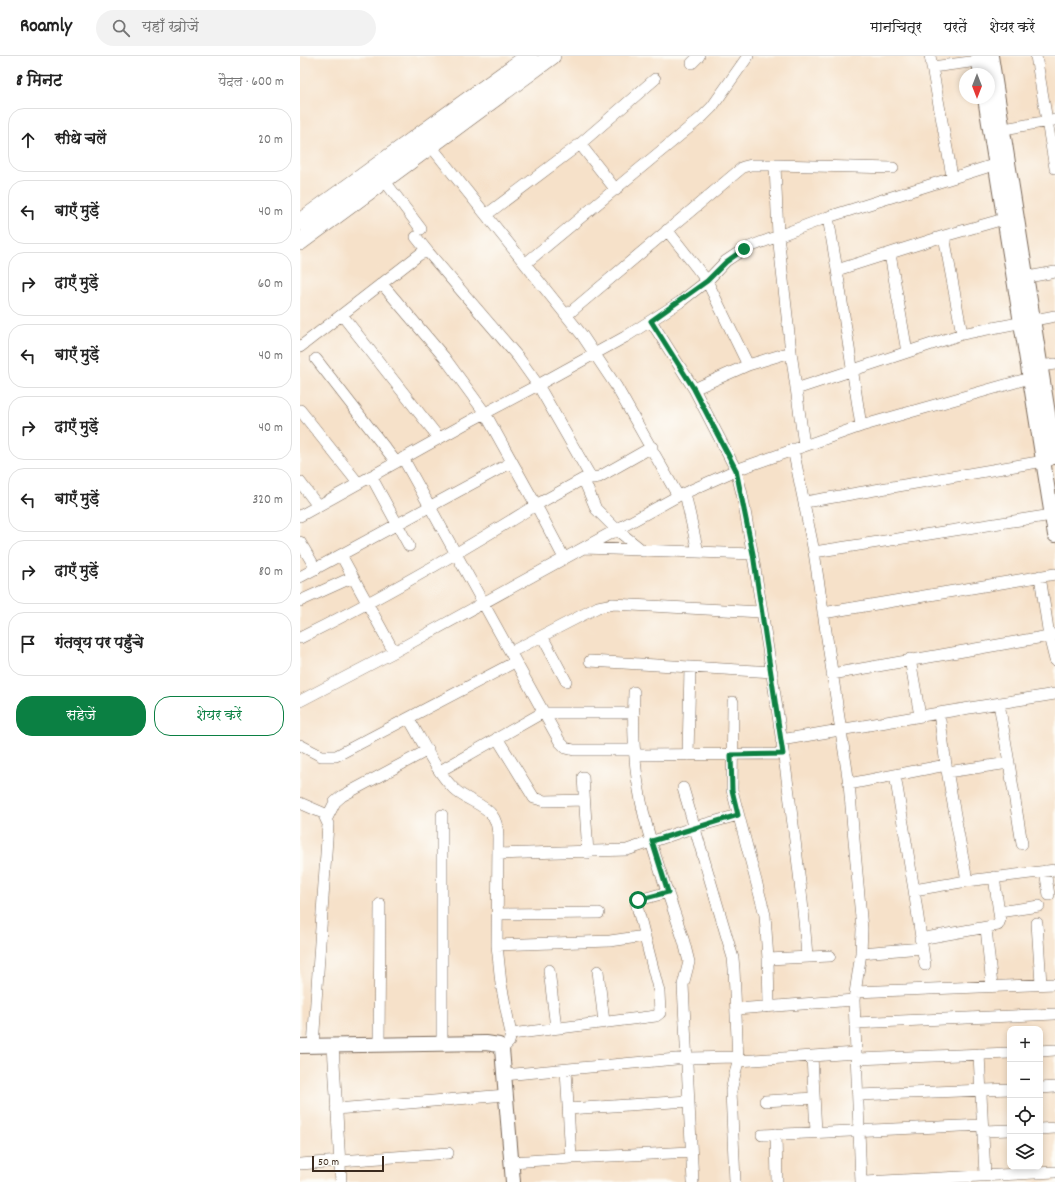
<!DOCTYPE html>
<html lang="hi">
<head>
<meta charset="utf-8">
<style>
  :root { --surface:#fff; --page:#f2f2f2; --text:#222; --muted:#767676; --line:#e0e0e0; --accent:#0b8043 }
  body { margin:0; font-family:Dekko,"Playpen Sans Deva",sans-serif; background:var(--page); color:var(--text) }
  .controls { position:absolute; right:12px; bottom:12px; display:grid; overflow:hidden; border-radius:8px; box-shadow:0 2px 6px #0003 }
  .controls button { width:36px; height:36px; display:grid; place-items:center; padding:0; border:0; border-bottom:1px solid var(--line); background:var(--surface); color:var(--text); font:20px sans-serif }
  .compass { position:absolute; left:659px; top:12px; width:36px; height:36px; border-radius:50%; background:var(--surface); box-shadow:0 2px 6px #0003; rotate:180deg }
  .scale { position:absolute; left:12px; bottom:10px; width:72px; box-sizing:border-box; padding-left:4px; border:2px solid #3b2a1e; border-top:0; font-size:11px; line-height:14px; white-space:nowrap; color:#3b2a1e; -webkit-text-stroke:3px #fdfcf7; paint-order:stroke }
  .stop { position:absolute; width:12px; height:12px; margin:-9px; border:3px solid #0b8043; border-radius:50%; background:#fff }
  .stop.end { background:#0b8043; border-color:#fff; box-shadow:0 1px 4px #0008 }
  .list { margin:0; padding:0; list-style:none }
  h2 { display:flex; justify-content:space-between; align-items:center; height:52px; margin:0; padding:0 16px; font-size:17px }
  h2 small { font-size:13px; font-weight:400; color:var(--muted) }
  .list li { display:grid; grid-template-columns:26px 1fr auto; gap:12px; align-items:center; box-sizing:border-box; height:64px; margin:0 8px 8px; padding:0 8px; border:1px solid var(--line); border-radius:16px }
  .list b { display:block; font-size:15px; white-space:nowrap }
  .list em { font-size:13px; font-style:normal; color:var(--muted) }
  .actions { display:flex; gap:8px; padding:12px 16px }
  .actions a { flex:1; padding:9px 0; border:1px solid var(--accent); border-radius:16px; text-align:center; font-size:14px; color:var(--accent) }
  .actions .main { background:var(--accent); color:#fff }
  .icon { flex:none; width:22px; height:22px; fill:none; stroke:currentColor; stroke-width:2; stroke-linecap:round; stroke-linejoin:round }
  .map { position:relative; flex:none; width:755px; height:1126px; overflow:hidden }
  header { display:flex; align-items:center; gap:24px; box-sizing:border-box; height:56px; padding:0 20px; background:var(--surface); border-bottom:1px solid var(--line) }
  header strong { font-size:19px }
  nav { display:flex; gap:22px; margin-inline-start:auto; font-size:14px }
  .search { width:280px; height:36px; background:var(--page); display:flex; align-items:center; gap:10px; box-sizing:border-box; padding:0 14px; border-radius:22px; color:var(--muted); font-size:15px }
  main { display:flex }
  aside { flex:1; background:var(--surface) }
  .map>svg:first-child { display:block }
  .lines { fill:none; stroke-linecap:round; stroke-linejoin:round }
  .minor-casing { stroke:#7c6a5a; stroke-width:12 }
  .tertiary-casing { stroke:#7c6a5a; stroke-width:16 }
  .primary-casing { stroke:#7c6a5a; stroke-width:18 }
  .minor { stroke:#fff; stroke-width:11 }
  .tertiary { stroke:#fff; stroke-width:14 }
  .primary { stroke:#fff; stroke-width:17 }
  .route { stroke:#0b8043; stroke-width:5 }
</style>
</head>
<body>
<header>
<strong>Roamly</strong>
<div class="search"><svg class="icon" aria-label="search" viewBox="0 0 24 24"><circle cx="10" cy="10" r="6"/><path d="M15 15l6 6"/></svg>यहाँ खोजें</div>
<nav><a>मानचित्र</a><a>परतें</a><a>शेयर करें</a></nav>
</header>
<main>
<aside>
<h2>8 मिनट<small>पैदल · 600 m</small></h2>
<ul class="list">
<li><svg class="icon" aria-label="ahead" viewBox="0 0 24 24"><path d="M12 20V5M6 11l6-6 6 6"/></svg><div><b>सीधे चलें</b></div><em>20 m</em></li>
<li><svg class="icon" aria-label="left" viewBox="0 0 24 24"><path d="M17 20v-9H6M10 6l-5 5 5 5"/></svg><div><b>बाएँ मुड़ें</b></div><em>40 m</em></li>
<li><svg class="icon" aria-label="right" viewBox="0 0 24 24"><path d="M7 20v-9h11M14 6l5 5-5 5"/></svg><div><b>दाएँ मुड़ें</b></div><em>60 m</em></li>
<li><svg class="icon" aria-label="left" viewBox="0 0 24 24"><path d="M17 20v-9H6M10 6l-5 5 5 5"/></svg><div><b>बाएँ मुड़ें</b></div><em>40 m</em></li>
<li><svg class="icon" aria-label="right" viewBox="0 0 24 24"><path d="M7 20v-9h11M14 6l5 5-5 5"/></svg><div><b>दाएँ मुड़ें</b></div><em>40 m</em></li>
<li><svg class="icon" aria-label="left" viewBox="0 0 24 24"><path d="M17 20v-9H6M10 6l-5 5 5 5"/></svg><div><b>बाएँ मुड़ें</b></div><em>320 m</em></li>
<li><svg class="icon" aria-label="right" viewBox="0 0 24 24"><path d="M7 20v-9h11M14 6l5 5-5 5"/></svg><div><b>दाएँ मुड़ें</b></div><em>80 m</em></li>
<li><svg class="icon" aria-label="arrive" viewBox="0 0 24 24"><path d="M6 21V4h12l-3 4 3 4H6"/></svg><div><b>गंतव्य पर पहुँचे</b></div></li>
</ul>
<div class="actions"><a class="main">सहेजें</a><a>शेयर करें</a></div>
</aside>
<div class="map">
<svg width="755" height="1126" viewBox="0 0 755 1126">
  <rect width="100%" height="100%" fill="#fdfcf7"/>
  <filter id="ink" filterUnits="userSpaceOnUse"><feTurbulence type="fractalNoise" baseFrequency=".025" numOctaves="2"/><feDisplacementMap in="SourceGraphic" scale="8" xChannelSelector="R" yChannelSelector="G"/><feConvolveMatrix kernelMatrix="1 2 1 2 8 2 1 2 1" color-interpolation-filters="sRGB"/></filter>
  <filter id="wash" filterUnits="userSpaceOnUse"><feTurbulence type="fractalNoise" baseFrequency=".012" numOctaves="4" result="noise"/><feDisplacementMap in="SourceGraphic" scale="16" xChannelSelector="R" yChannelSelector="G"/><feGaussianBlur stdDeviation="0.9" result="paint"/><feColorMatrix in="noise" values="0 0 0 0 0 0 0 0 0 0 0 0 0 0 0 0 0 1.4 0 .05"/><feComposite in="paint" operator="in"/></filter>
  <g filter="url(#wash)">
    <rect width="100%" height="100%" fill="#f6e1c9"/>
  </g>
  <g filter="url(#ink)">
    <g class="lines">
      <defs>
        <path id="minor" d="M630,0L652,120
          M736,0L755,112
          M392,7L399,0
          M632,11L678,5
          M704,73L754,64
          M280,88L355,23
          M130,89L282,279L316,330L378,440
          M475,109L478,179L491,296L504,389
          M84,124L121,173
          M186,159L280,88L316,134
          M528,161L537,214
          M367,174L407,225L448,309
          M644,180L662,278
          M116,181L128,196
          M590,198L607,296
          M226,207L402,61L412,51L448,0
          M728,221L755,216
          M82,228L144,301L185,357L236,449L283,423
          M42,259L139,382
          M267,259L443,111L451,109H475L593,112
          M351,265L394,333L436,414L442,438C459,532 474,628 487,723C495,782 503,841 507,901
          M0,291L120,198L128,196L218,301L238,329L325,281L380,246L407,225L426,205L444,193L528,161L703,106
          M16,303L96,406
          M740,310L755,308
          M394,333L448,309L491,296
          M496,333L662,278L755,260
          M0,354L58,427
          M561,370L537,214L644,180L711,161
          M493,393L514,496L549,728L562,873L561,897L554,944L561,1126
          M103,402L260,686L266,692L274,694H335
          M71,420L109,490
          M0,426L18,450
          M286,429L296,453L317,474L343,495
          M385,437L398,496
          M505,446L750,404
          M0,460L172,364L238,329L289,418L293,422L299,421L352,391
          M0,486L16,513
          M284,492L453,498
          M514,496L752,459
          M41,499L94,596
          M740,520L749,580L755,604
          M0,521L212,406
          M0,545L53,521
          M523,557L755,518
          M242,580L266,625
          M0,582C81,542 159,497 236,449L264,502
          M211,596L298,551L313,548L461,556
          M610,603L620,660
          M290,605L472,616
          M532,618L755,579
          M334,636C333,668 333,702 339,734C347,784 369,838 384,886L389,906L383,929L393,1126
          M0,645L94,596L378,440L436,414L561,370L737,320
          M433,646L432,734L465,859L468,903L469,951
          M699,647L709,707
          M639,657L755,638
          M109,663C123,686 135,714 154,733C165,744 183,747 192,759C197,765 198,774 198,782L197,889L201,928L211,978L209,986L202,993
          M197,682L234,742L245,745L284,744
          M481,684L639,657L646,709L667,825L755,814
          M0,689L21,700H36L215,606
          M336,699L483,698
          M388,699L390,612
          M140,715L242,657H334
          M647,716L709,707L722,788
          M595,719L614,834L667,825
          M283,721L288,797
          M549,728L646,709
          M383,732L433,902L434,913L438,1005L431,1035L435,1126
          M0,747L23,757L28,768L13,990
          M142,759V988
          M27,762L35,746L42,740L128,694
          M198,798L327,794L395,771L438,759
          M745,815L749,839
          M614,834L625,909
          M699,856L739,850
          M197,858L299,857
          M737,867L741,928
          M686,872L692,930
          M620,883L698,869L700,864L694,821
          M197,889L310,885L345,880
          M561,897L622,892
          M468,903L530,900
          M249,914L256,972
          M298,915L304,966
          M555,936L755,928
          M436,953L554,944
          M555,967L755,958
          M211,978L356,960L360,957L359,936L336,846L339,844L368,836
          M33,989L41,1126
          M79,989L80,848
          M740,995L755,994
          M679,998L685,1119
          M512,1000L516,1076
          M557,1003L710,997
          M438,1005L556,997
          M204,1019L387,1002L438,1001
          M740,1032L755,1031
          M558,1039L710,1033
          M465,1045L514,1042
          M36,1053L206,1039
          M268,1053L388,1045
          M740,1073L755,1072
          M684,1075L710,1074
          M476,1078L477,1126
          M462,1079L683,1069
          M271,1102L391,1096
          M212,1106L271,1102L266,1014
          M0,1108L148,1097
          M565,1126L755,1116"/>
        <path id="tertiary" d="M678,0L681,18
          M691,0L755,401
          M685,42L755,479
          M0,990L186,987L199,989L202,993L213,1126"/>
        <path id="primary" d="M0,166L229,0
          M0,186L252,0"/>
      </defs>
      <use href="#minor" class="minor-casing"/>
      <use href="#tertiary" class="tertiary-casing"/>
      <use href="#primary" class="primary-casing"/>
      <use href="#minor" class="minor"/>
      <use href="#tertiary" class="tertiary"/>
      <use href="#primary" class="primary"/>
    </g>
  </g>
  <g class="lines" filter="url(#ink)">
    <path class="route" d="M338,844L368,836L352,785L438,759L432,734L431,699L483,698L453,498L436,414L394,333L351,265L407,225L426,206L444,193"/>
  </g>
</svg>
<div class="controls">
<button>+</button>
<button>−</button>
<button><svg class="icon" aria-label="locate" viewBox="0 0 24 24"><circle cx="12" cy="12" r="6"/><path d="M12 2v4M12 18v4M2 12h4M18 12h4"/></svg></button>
<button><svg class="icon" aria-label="layers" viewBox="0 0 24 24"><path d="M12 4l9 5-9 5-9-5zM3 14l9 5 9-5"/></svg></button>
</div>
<svg class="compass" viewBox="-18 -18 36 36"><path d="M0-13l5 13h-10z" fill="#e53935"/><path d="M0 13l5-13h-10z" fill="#767676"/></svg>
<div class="scale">50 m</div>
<div class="stop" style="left:338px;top:844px"></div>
<div class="stop end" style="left:444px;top:193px"></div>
</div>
</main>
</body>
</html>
